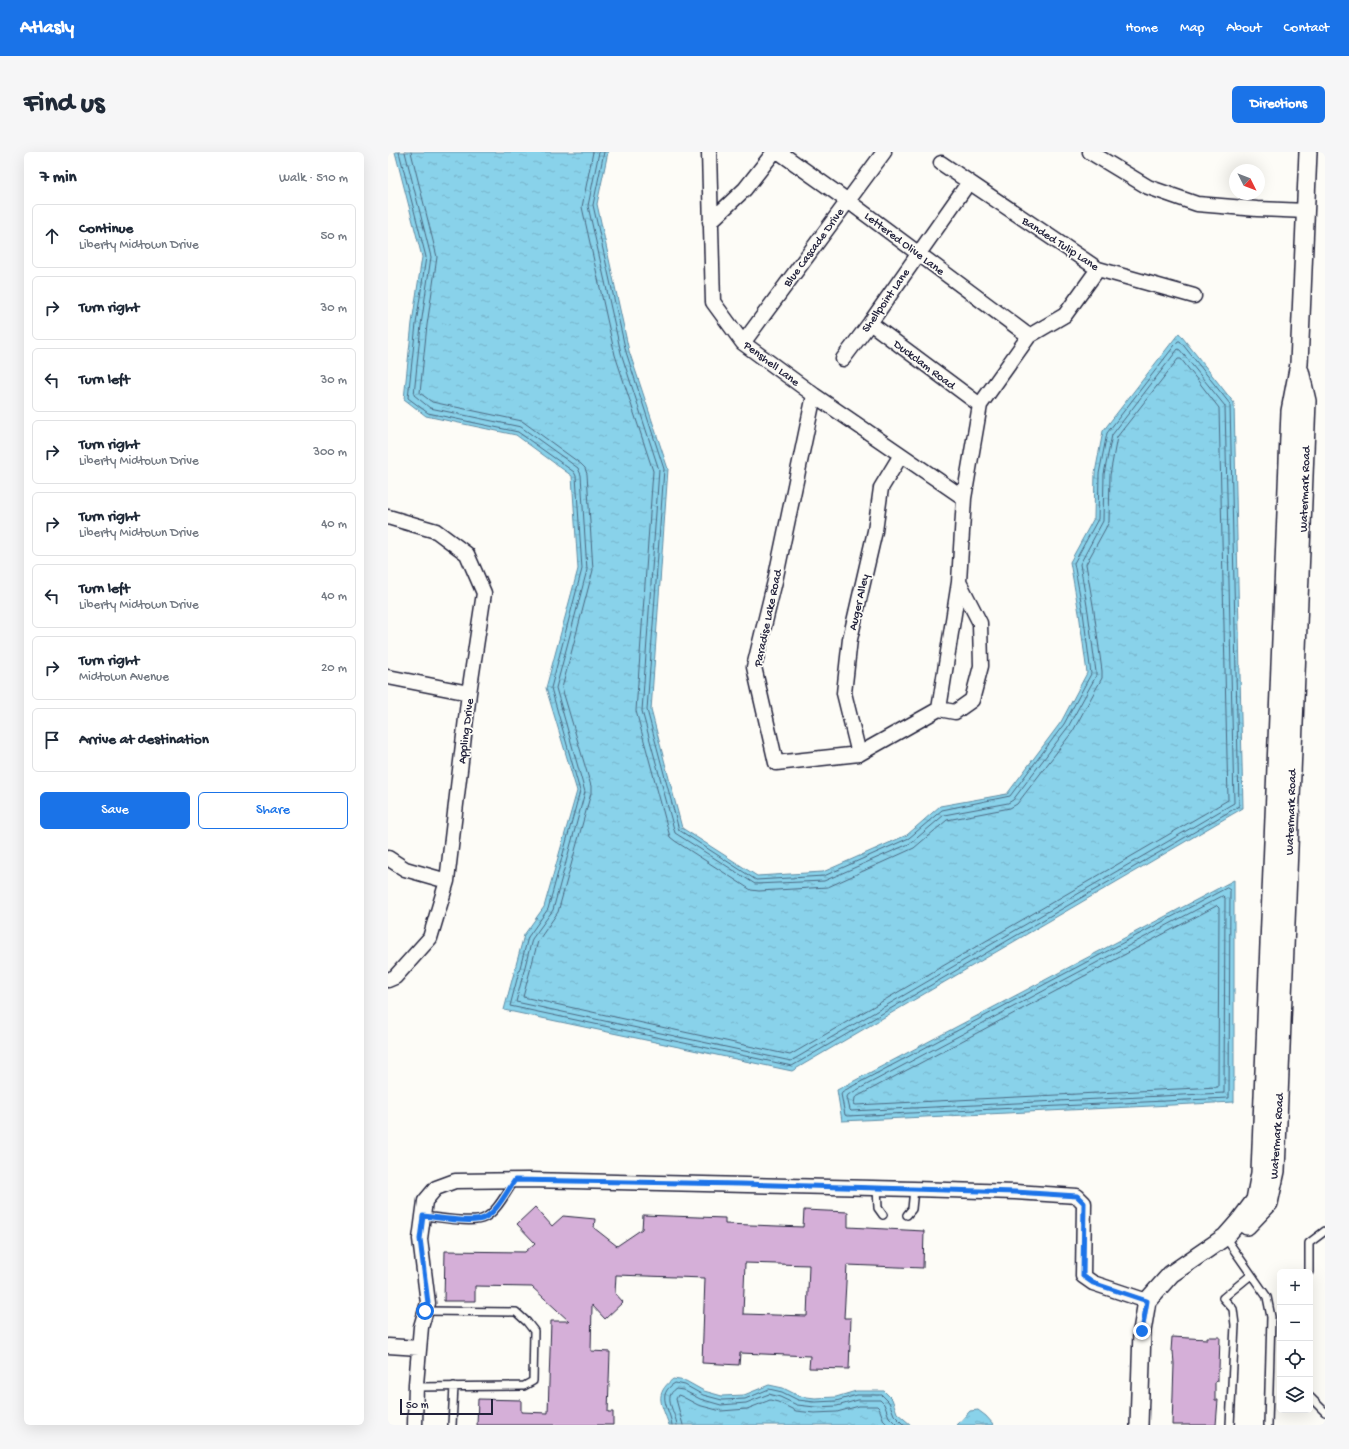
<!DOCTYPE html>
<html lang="en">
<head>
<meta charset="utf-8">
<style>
  :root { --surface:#fff; --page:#f6f6f7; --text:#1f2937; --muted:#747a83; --line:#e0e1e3; --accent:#1a73e8 }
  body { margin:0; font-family:"Gochi Hand",sans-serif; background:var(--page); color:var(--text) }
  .controls { position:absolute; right:12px; bottom:12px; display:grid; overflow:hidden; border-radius:6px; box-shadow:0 4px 16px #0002 }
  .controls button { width:36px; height:36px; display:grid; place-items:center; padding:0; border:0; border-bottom:1px solid var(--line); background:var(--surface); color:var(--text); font:20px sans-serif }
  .compass { position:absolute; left:841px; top:12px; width:36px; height:36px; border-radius:50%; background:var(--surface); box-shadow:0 4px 16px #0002; rotate:132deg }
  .scale { position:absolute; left:12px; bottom:10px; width:93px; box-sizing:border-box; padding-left:4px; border:2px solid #22223b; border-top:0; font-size:11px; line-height:14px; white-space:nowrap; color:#22223b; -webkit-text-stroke:3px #fdfcf7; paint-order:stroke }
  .stop { position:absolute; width:12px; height:12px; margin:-9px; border:3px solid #1a73e8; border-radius:50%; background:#fff }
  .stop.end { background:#1a73e8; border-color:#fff; box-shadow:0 1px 4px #0008 }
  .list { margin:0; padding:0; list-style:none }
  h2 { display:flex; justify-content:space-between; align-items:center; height:52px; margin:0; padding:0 16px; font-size:17px }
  h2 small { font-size:13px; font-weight:400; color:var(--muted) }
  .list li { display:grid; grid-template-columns:26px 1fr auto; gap:12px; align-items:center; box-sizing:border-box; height:64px; margin:0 8px 8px; padding:0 8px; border:1px solid var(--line); border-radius:6px }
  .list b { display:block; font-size:15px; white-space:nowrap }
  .list p { margin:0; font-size:13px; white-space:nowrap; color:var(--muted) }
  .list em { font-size:13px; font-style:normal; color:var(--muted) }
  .actions { display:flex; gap:8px; padding:12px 16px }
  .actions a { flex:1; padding:9px 0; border:1px solid var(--accent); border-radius:6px; text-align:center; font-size:14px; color:var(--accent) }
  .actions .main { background:var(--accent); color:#fff }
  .icon { flex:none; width:22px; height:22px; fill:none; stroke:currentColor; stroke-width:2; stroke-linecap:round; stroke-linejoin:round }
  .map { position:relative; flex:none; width:937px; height:1273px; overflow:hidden; border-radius:6px }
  header { display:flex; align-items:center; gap:24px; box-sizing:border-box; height:56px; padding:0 20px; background:var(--accent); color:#fff }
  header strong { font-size:19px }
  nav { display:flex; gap:22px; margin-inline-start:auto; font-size:14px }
  .intro { display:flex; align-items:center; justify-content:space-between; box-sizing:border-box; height:96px; padding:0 24px }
  h1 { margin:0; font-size:28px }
  .button { padding:10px 18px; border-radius:6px; background:var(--accent); color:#fff; font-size:14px; font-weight:700 }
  main { display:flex; gap:24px; padding:0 24px }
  aside { flex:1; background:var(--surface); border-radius:6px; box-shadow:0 4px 16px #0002 }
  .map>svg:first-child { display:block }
  .water { fill:url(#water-ripples); stroke:#608ca4 }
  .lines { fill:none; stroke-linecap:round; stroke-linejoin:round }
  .shore { stroke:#4b6881; stroke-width:1 }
  .building { fill:#d5afd8; stroke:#22223b; fill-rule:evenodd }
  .service-casing { stroke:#22223b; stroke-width:10 }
  .minor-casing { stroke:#22223b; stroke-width:17 }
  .tertiary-casing { stroke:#22223b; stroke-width:20 }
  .service { stroke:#fdfcf7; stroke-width:7 }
  .minor { stroke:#fdfcf7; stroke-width:14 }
  .tertiary { stroke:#fdfcf7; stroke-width:17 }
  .route { stroke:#1a73e8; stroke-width:5 }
  .labels { text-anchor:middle; stroke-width:3.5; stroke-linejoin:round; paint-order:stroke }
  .street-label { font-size:12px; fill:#22223b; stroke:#fdfcf7 }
</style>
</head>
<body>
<header>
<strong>Atlasly</strong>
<nav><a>Home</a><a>Map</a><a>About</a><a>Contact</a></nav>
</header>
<div class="intro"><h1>Find us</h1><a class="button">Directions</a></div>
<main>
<aside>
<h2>7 min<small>Walk · 510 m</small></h2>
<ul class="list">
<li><svg class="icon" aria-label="ahead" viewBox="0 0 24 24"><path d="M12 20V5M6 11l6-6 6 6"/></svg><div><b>Continue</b><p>Liberty Midtown Drive</p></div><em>50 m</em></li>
<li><svg class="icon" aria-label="right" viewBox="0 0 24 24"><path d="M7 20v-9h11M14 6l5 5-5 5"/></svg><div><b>Turn right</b></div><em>30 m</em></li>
<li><svg class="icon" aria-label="left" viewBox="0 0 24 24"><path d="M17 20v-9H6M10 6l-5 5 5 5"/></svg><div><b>Turn left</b></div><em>30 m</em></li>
<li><svg class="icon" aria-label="right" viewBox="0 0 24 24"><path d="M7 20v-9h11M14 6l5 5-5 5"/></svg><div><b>Turn right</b><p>Liberty Midtown Drive</p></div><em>300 m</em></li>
<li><svg class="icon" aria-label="right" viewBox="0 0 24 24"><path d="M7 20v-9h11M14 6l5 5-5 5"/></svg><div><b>Turn right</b><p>Liberty Midtown Drive</p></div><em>40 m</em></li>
<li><svg class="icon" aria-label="left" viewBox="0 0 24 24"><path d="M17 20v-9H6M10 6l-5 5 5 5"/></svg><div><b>Turn left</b><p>Liberty Midtown Drive</p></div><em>40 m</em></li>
<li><svg class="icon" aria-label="right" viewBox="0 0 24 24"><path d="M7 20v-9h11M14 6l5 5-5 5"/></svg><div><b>Turn right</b><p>Midtown Avenue</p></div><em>20 m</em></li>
<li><svg class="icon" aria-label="arrive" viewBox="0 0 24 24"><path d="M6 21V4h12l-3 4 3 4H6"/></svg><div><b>Arrive at destination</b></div></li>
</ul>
<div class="actions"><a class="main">Save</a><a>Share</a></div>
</aside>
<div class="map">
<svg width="937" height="1273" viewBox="0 0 937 1273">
  <defs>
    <pattern id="water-ripples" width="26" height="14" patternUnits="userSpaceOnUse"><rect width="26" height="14" fill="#89d2ea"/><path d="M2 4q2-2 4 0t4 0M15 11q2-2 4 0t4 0" fill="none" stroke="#76b4ca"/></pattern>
  </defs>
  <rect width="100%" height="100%" fill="#fdfcf7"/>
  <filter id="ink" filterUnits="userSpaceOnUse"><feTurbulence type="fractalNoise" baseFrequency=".025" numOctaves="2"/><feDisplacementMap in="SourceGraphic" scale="8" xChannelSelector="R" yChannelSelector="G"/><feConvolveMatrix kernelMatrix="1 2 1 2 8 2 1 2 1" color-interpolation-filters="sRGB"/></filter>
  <g filter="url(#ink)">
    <path class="water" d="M7,0H220L209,52L241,199L280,317L263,558L294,676L369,724L435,720L519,683L552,654L619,642L673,570L699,521L691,461L682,410L706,366L707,321L715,279L791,181L846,251L855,656L404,919L116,858L136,783L156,755L189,639L158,536L190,417L184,324L128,283L38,264L16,247L24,171L34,105Z
      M846,728V950L454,969L449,938Z
      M285,1227L298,1229L316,1239L334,1244L356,1243L381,1233L395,1236L411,1244L427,1246L448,1245L468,1239H496L504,1247L509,1261L523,1273H281C274,1252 265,1243 285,1227Z
      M590,1258L598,1264L606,1273H569L582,1259Z"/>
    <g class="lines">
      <path class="shore" d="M11,0L38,105L28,172L20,246L40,261L130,280L186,320L188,324L194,417L163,536L192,639L160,757L140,785L122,854L404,914L851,654L842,252L792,189H790L719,281L711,322L710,367L686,411L695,460L703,522L676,572L622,644L554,658L521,686L436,724L368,728L291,678L259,558L276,317L238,200L205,53L216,0
        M17,0L43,105L33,173L26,243L42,256L133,275L190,316L193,323L199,418L168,536L197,640L165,758L144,787L128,850L403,909L846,651L837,254L792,198L790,197L724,283L716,322L715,369L692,412L700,460L708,520V524L680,575L625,648L620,651L556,663L523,691L436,729L367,732L287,681L254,559L271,318L233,201L200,54L211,0
        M23,0L49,105L39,173L32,241L44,250L134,269L193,312L197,316L199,322L205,418L174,536L203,634V641L170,760L150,789L135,845L402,903L840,648L831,256L793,207H790L729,285L722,323L721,370L698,412L706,459L714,519V526L685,579L629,652L622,656L559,668L526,696L440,735L371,739L363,738L287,689L282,685L248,559L265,319L227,203L194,55L205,0
        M839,736L842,738L841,946L459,964L457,963L453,942L454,940Z
        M835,744L837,746L836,941L463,959L462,958L459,945L460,943Z
        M829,754L831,756L830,935L468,953L466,952L467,946Z
        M284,1273C282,1256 267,1243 287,1231L297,1233L315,1243L334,1248L357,1247L381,1237L394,1240L410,1248L427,1250L448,1249L469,1243H494L501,1250L506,1263L516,1273
        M289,1273C288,1261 274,1245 288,1237L295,1238L312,1247L333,1253L358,1251L381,1242L392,1245L409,1253L427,1255L449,1254L470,1248H492L496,1252L501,1265L509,1273
        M295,1273L288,1247L290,1243L293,1244L310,1253L333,1259L359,1257L382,1248L390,1250L408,1259L426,1261L449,1260L471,1254H489L491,1256L496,1269L500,1273"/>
    </g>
    <path class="building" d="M147,1055L164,1074L175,1064L207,1067L206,1076L229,1094L254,1077L255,1063L337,1066V1072L415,1075L416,1058L460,1060V1075L536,1079L535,1116L459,1113L456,1166H463L461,1217L421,1216L422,1204L352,1201L351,1213L314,1211L317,1126L228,1123L227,1141L235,1150L217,1167L204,1153L203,1199L222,1200L220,1260H225V1273H89L90,1247L133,1248V1260L160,1261L163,1169H181L144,1135L87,1134V1149H56L57,1099L137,1100L147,1091L129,1072ZM357,1111L421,1113L419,1164L355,1162Z
      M784,1185L819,1187V1185H832L831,1217H830V1229L827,1230V1248H830L828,1273H784L786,1212L785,1199H783Z"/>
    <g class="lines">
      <defs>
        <path id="service" d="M489,1036L490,1056L495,1063
          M519,1063L524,1057L526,1037
          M35,1064C48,1065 86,1072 96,1066C109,1060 119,1039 127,1028
          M837,1085L879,1145L883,1165L880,1273
          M921,1120V1091L937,1079
          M28,1235L136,1234L145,1229L146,1179L139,1170L128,1160L37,1159
          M922,1245L937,1260
          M64,1273L66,1234
          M842,1273L847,1173L845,1157L835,1146L863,1123"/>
        <path id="minor" d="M321,0L325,150L355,191L426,243L576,346
          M391,0L460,49L641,184
          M702,0L760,35L809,52L869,57L918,59
          M553,11L710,117L806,144
          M322,70L357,37L386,0
          M482,171L592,253
          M355,191L496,0
          M455,207L482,171L581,30
          M426,243L387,429L366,515L388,611L471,602L551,557L571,430L576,346L592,253L641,184L677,163L710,117
          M0,365L48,379L79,402L96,441L81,541L59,729L42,786L7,825L0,828
          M0,525L81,541
          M551,557L567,560L584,548L593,514L592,471L571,430
          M471,602L456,541L462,487L487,379L493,336L513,303
          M0,706L17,717L59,729
          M0,1194L31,1196
          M27,1273L28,1232L33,1175L40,1151L32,1087L37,1049L48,1036L67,1029L141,1028L526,1037L627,1040L689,1044L696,1051L695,1124L705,1131L759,1149"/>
        <path id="tertiary" d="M859,1074L881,1051L888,1019L919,249L912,219
          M751,1273L754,1179L759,1149L783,1122L837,1085L852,1068L867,1048L872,1021L902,259L911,212L920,0"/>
      </defs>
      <use href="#service" class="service-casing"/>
      <use href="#minor" class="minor-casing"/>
      <use href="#tertiary" class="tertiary-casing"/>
      <use href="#service" class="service"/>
      <use href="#minor" class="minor"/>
      <use href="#tertiary" class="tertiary"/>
    </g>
  </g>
  <g class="lines" filter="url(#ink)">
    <path class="route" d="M37,1159L40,1151L32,1087L35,1064C48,1065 86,1072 96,1066C109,1060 119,1039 127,1028L352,1032L627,1040L689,1044L696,1051L695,1124L705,1131L759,1149L754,1179"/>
  </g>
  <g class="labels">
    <g class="street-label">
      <text transform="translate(517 91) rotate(37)" y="4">Lettered Olive Lane</text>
      <text transform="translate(673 91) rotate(33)" y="4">Banded Tulip Lane</text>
      <text transform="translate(425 95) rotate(-54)" y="4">Blue Cascade Drive</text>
      <text transform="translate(497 148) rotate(-55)" y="4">Shellpoint Lane</text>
      <text transform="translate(384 211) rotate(37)" y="4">Penshell Lane</text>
      <text transform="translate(537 212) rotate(37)" y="4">Duckclam Road</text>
      <text transform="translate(916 337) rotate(-88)" y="4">Watermark Road</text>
      <text transform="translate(470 450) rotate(-77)" y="4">Auger Alley</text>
      <text transform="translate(379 466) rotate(-78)" y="4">Paradise Lake Road</text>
      <text transform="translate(77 579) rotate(-83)" y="4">Appling Drive</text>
      <text transform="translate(902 660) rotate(-88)" y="4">Watermark Road</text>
      <text transform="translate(888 984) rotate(-86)" y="4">Watermark Road</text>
    </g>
  </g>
</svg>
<div class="controls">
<button>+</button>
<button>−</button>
<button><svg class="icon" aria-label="locate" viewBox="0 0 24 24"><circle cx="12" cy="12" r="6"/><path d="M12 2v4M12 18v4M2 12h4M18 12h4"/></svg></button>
<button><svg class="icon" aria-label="layers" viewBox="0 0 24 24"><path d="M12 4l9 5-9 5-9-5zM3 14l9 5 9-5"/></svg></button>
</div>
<svg class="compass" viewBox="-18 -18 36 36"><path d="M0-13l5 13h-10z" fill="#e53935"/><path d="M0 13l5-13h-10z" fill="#747a83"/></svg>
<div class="scale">50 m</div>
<div class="stop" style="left:37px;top:1159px"></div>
<div class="stop end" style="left:754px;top:1179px"></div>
</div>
</main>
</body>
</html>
